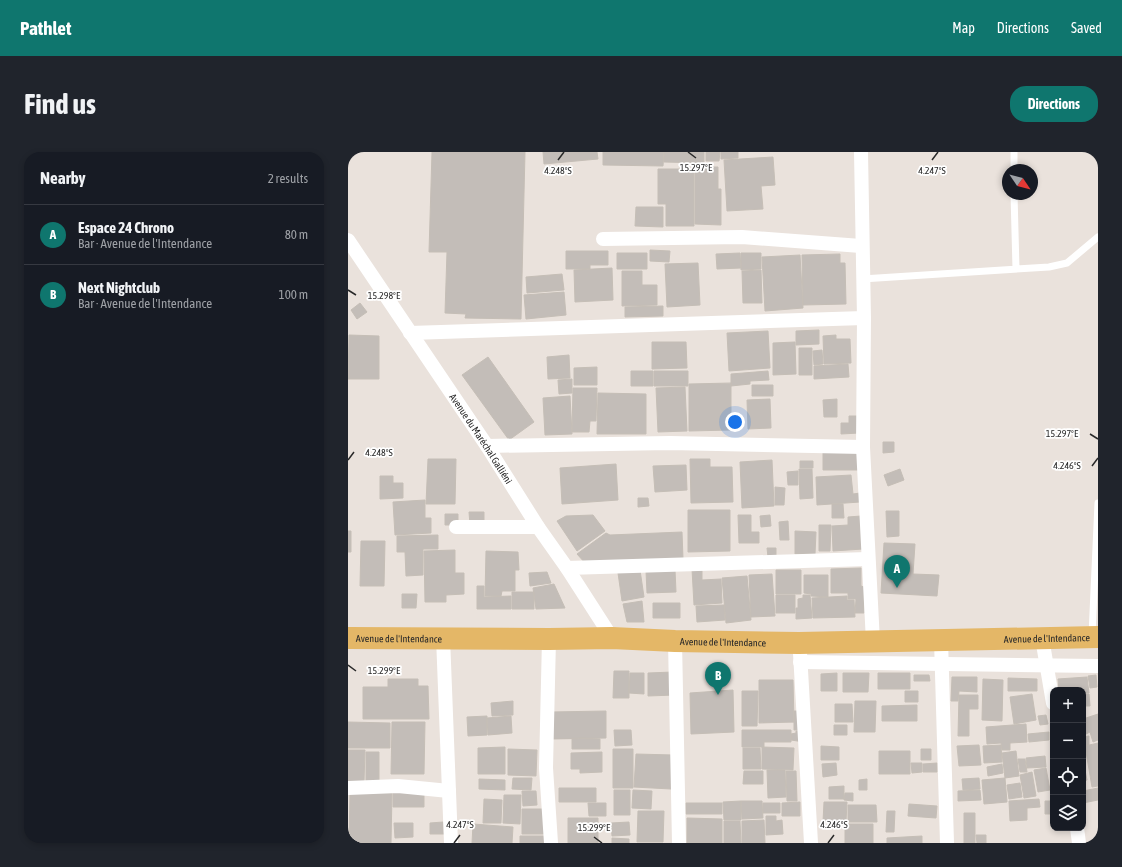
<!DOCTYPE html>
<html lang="en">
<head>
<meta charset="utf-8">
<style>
  :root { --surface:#171b24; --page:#20242c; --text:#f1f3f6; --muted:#9ea1a6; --line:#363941; --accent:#0f766e }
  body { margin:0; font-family:"Asap Condensed",sans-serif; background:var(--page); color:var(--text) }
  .controls { position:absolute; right:12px; bottom:12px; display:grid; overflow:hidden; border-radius:8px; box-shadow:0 2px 6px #0003 }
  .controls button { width:36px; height:36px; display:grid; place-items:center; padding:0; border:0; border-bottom:1px solid var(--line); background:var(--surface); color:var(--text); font:20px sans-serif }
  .compass { position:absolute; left:654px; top:12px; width:36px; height:36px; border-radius:50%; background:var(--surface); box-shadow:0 2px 6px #0003; rotate:125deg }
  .you { position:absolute; left:387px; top:270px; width:14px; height:14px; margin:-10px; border:3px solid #fff; border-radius:50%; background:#1a73e8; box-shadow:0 0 0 6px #1a73e833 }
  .badge { display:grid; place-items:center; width:26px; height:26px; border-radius:50%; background:var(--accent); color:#fff; font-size:13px; font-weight:700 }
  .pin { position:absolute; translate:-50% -33px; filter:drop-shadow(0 1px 2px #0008) }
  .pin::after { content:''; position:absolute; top:21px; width:14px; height:12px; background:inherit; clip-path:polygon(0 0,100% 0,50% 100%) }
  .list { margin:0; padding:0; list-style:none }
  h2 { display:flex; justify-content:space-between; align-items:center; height:52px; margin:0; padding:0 16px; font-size:17px }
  h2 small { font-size:13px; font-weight:400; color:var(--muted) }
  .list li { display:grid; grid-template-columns:26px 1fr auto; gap:12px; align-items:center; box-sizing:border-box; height:60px; padding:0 16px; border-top:1px solid var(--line) }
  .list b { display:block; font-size:15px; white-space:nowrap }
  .list p { margin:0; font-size:13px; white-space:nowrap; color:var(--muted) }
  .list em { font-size:13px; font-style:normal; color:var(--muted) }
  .icon { flex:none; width:22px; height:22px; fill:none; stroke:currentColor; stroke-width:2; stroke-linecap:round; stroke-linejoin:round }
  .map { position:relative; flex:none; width:750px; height:691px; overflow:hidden; border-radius:16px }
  header { display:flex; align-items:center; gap:24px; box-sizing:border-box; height:56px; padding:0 20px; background:var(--accent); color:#fff }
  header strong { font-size:19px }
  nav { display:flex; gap:22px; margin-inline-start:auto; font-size:14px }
  .intro { display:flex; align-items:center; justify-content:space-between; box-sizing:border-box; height:96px; padding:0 24px }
  h1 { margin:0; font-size:28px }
  .button { padding:10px 18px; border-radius:16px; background:var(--accent); color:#fff; font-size:14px; font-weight:700 }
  main { display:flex; gap:24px; padding:0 24px }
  aside { flex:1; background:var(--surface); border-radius:16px; box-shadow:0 2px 6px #0003 }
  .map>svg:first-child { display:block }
  .building { fill:#c3bdb8; stroke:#c5beb6 }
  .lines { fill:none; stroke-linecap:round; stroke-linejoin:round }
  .service { stroke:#fff; stroke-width:7 }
  .minor { stroke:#fff; stroke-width:14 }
  .primary { stroke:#e4b767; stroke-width:22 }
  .ticks { fill:none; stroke:#292929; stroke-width:1.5 }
  .labels { text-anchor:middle; stroke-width:3.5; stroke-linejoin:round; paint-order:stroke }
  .street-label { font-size:10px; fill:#292929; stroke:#fff }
  .ticks-label { font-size:10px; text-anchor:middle; fill:#292929; stroke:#fff; stroke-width:3.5; stroke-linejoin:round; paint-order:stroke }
</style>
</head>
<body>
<header>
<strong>Pathlet</strong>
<nav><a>Map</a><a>Directions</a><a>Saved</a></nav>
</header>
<div class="intro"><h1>Find us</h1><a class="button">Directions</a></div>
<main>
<aside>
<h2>Nearby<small>2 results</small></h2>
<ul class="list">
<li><span class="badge">A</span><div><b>Espace 24 Chrono</b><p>Bar · Avenue de l'Intendance</p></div><em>80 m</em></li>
<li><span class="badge">B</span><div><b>Next Nightclub</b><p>Bar · Avenue de l'Intendance</p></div><em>100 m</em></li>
</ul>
</aside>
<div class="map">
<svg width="750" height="691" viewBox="0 0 750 691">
  <rect width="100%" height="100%" fill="#eae2dc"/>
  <path class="building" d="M84,0H177L173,167L117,166L118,162L97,161L99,100H81Z
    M195,0H249L250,7L196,12Z
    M255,0H316L315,14L255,13Z
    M316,0H356V11L316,10Z
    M358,0H372L371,9H358Z
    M373,0H390V6L373,7Z
    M425,5L427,33L413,34L415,57L379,59L376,8Z
    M347,15H370V37H373V73L347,72Z
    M310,17H346V74H318V52H310Z
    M288,55H315V75L287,74Z
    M302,98L322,99L321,110L302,109Z
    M218,99H260V113H242V117H218Z
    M269,101H299V117H269Z
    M392,101L393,116L369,117L368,102Z
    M393,101H413V117L393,118Z
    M492,102V111H497L498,152L455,153L454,103Z
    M452,103L455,156L417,159L414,105Z
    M350,111L352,153L319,155L317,112Z
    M264,116L265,148L227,150L226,118Z
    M413,118L414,151H395L394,119Z
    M274,119H294V133H309V153L274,154Z
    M214,122L216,138L179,141L178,125Z
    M216,140L218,163L178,167L176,143Z
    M12,151L19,160L9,167L3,158Z
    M315,154V164L277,165V155Z
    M471,178V192L448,193V179Z
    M420,179L422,216L381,219L379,181Z
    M1,183L31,184V227H0Z
    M488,183V187H502L503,211L476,212L475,184Z
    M304,190H338L339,216L304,217Z
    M447,190L448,222L425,223V191Z
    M451,196H464V223H451Z
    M474,198L475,212L466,213L465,199Z
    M221,203L222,226L200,227L199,205Z
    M140,205L186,270L161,288L114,223Z
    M500,212L501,225L466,227V214Z
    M249,215V233H226V216Z
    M283,219H305V234H283Z
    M306,219H340V234H306Z
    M420,219L421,228L402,229V232L383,234V222Z
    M224,227V241L211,242L210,228Z
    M383,231V278L341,279V232Z
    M404,233H425V244H404Z
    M337,235L339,279L310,280L308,236Z
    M225,236H249L248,269H242L241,280H224Z
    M250,241L298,242V282H249Z
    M222,244L224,282L197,283L195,246Z
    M422,247L423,276L400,277L399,248Z
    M489,247V265H476L475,248Z
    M501,264H512L511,281L493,282V271H501Z
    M535,290H546V300L535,301Z
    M475,300H510V318H475Z
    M80,307H108L107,352H78Z
    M342,307H362V315H384L385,350L343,351Z
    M424,308L426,354L394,356L392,310Z
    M452,309H465V316H452Z
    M268,312L270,348L214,352L212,316Z
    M338,313L339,338L307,340L305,314Z
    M451,317H464L465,346L452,347Z
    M552,317L556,328L540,334L536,323Z
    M450,319V333H440L439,320Z
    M503,323L505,342L512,341V350L469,353L468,325Z
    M32,324H45V331H55V346L32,347Z
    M427,335L437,336L436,353H427Z
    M290,346H300L301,354L290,355Z
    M77,348V366H83V381L47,383L45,350Z
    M484,352H495L496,366H484Z
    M340,358H382V399L340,400Z
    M538,359H551V384L539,385Z
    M121,360H136V373H122Z
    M97,362H110V373H97Z
    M245,363L257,379L229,399L209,369L218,364Z
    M390,363H403V380H411V391H391Z
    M422,363L423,374L413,375L412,364Z
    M513,364L515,397L485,399L484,374L500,373V365Z
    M440,369L441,388H432L431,370Z
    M471,373H483L482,399H471Z
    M0,379H3V400H0Z
    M447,379L468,380L467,402H447Z
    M334,380L335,407L238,412L229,402L258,381L262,383Z
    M90,383V397H75V423L58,424L57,400H49V384Z
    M13,389H37L36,434H12Z
    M536,391L567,392L565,422L591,423L589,444L533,441Z
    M419,396H428V404L420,405Z
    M107,398V421H116V442L98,443V450H77L76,399Z
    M138,399L170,400L171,418H167V439H154L153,444H137Z
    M354,416V428L373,427L374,451L346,453L344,417Z
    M513,416V434L516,435V461H507L508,447H500V441H483V417Z
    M292,418L296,445L274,449L270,421Z
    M327,418L328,440L299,441L298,419Z
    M428,418H453V442H428Z
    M199,420L203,431L182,434L181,421Z
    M424,422L427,464L403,465L401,423Z
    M456,423H480V445L463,444V442L456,441Z
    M399,424L403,468L378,471L374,426Z
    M206,432L217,456L188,457L185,436Z
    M129,434H136V445L163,444V457H129Z
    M164,440H186V457H164Z
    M54,442H69L68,456H54Z
    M428,443H447V461H428Z
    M455,443H462L464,466L448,467V456H450V447L455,446Z
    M499,444V448H506L507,465L465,466L464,446Z
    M294,449L296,470H279L275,452Z
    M305,451H332V466H305Z
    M376,453L377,468L349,470L348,454Z
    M266,519H281V546H265Z
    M325,520L326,543L300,544V521Z
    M282,521H296V542L281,541Z
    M489,521V539H473V522Z
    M495,521H521L520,540H495Z
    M530,521H562V537H530Z
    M566,523H581L582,529H566Z
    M748,523L749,535L742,536L740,524Z
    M604,525H629V540L611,539L610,549H603Z
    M739,525L741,541H735V538H711L710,527Z
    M660,526L689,527V539H660Z
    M40,527H70V534H80L81,567H15V535H40Z
    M635,527L655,528L654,569L634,568Z
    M411,528H445L446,570L411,571Z
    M385,538L386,580L343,582L342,541Z
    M394,539H410L409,574H394Z
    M557,539H570V550H557Z
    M684,542L688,568L666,572L662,545Z
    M735,542H741L742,554H735Z
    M611,543H630V557H621V584H610Z
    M165,549V563L144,564L143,551Z
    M507,549H528L527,580H506Z
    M487,552H504L505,570H487Z
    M569,553V569H534V554Z
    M258,559V586L203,587V560Z
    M446,559H454L453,578H446Z
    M750,562V588L745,590L742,580L738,582L735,567Z
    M698,563L700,572L692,573L690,564Z
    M139,564V583L120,584L119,565Z
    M163,564L164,581L140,583L139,566Z
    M0,570L42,571V596H0Z
    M44,570H77L76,622H43Z
    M678,572L679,590L662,591V598H654L653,591L639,592L638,575Z
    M486,573H499V583H486Z
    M266,578H283L284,593L267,594Z
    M394,578H443V590H416V595H394Z
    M448,579H456V590L443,588V582L448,581Z
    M701,580V588L681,590L680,582Z
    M741,584V593L735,594V585Z
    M224,586L252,587V597H224Z
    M750,591V634L744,635L737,594Z
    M631,593L633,613L611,614L609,594Z
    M653,593L654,610L636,611L635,594Z
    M473,594L491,595V608H473Z
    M157,595V622H130V596Z
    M414,595L446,596L445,618L414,617Z
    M395,596H412L413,617H395Z
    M160,597L189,598L188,624L160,623Z
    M265,597H285V636H265Z
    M573,597H583V608H573Z
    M0,598H17L16,630H0Z
    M531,599H562V622H531Z
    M668,599L671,624L657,626L654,601Z
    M18,600H31V629H18Z
    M254,600V620L232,621V617H223V601Z
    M288,602L325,603L323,637L286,635Z
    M697,604L698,615L679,616L678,606Z
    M670,607H677L679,620H672Z
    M735,608L739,628L735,629Z
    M488,611L489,623L475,625L474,612Z
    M563,611H574V620L564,621Z
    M589,611V620H575V612Z
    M654,612L655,621L640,624L639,615Z
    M698,616L702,638L690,640L686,618Z
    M419,618H437L438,645L420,646Z
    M396,619H415V632H395Z
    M438,619H448L449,649H439Z
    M684,620L688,644L676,646L672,623Z
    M165,626H184L183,638L164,637Z
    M631,626L632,637L615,638L614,627Z
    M657,626L659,650L636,652L634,628Z
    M131,627L157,628V638L131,637Z
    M519,627V638H511V628Z
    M672,631L674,645L661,647L659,633Z
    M496,634V647H481V635Z
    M211,636H248V650H211Z
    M750,636V648L735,651V639Z
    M266,638H282V663H266Z
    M285,638L304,639L303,657L284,656Z
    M632,638L633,648L610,649V639Z
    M174,639H188L189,653L175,654Z
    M2,640L44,641L43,691H1Z
    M45,640H76V655H45Z
    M497,641H505V649L496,648Z
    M156,643H173L172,672L155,671Z
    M136,647L154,648L153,671H135Z
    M691,647L692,655L679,656V668L662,669L661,649Z
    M393,649V668H376L375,650Z
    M393,649H414L415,666L394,667Z
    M697,649H705V662H697Z
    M452,650V664H434V651Z
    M476,650H499L498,670H475Z
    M240,651H258V664H241Z
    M338,651H374V662H338Z
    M415,651H432V661H415Z
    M561,652L589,654L588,666L560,664Z
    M500,653H528L529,670H500Z
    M174,657H197V682H174Z
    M290,659H316L315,690H289Z
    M539,659H547L546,680H538Z
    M616,661H627V691H616Z
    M418,664H428V669L434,668L435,682L418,683Z
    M220,666H250V691H220Z
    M339,666L374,667V691H339Z
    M416,668L417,691H394V669Z
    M376,669H392L393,691H376Z
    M95,670L96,682H82V671Z
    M281,670L282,683L264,684L263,671Z
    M46,671H65V685L47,686Z
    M125,672L165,675L164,691H124Z
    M497,672H525V691H497Z
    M628,683H638V691H629Z
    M172,684H199V691H172Z
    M574,684V691H539V686Z
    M264,686L281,687V691H264Z"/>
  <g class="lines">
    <path class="service" d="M666,0V18
      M666,42L668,117
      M514,127L701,115L719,111L750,85
      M744,483L750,351"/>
    <g class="minor">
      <path d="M513,0L516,166L515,295L525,490"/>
      <path d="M255,87L394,85L513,94"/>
      <path id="s1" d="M0,88L139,294L190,375L219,416L264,486"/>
      <path d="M62,181L516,166"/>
      <path d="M139,294L322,291L515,295"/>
      <path d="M108,375H190"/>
      <path d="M219,416L520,407"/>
      <path d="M95,485L103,691"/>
      <path d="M694,486L705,551"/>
      <path d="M201,487L198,616L203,691"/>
      <path d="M593,488L599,691"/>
      <path d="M327,489L331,691"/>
      <path d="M452,501L463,691"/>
      <path d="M452,510L750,514"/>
      <path d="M0,636L50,634L101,639"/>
      <path d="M729,676L731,691"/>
    </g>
    <path class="primary" id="s2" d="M0,486L201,487L264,486L327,489L451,491L750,485"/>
  </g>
  <path class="ticks" d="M340,0L348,6M210,8L216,0M584,8L590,0M0,138L8,143M742,282L750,287M0,308L6,300M744,314L750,306M0,513L8,519M246,685L254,691M106,691L112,683M480,691L486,683"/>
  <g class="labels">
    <g class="street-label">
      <text dy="4" stroke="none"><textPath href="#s1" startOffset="239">Avenue du Maréchal Galliéni</textPath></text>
      <text dy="4" stroke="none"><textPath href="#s2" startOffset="51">Avenue de l'Intendance</textPath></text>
      <text dy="4" stroke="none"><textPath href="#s2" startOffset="699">Avenue de l'Intendance</textPath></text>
      <text dy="4" stroke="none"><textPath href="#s2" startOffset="375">Avenue de l'Intendance</textPath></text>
    </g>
  </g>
  <g class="ticks-label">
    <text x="348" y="19">15.297°E</text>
    <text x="210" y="22">4.248°S</text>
    <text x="584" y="22">4.247°S</text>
    <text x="36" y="147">15.298°E</text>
    <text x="714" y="285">15.297°E</text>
    <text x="31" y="304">4.248°S</text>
    <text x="719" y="317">4.246°S</text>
    <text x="36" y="522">15.299°E</text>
    <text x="112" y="676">4.247°S</text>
    <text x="486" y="676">4.246°S</text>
    <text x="246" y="679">15.299°E</text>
  </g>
</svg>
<div class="controls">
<button>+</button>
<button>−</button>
<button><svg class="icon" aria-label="locate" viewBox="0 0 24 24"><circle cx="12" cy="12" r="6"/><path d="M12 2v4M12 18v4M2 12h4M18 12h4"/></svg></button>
<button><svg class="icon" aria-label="layers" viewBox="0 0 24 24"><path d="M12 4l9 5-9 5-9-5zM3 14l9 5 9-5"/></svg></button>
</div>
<svg class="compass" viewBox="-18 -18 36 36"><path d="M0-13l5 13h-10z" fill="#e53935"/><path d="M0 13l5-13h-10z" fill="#9ea1a6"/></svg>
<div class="you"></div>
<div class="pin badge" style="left:549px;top:436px">A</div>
<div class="pin badge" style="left:370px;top:543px">B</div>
</div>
</main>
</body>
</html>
